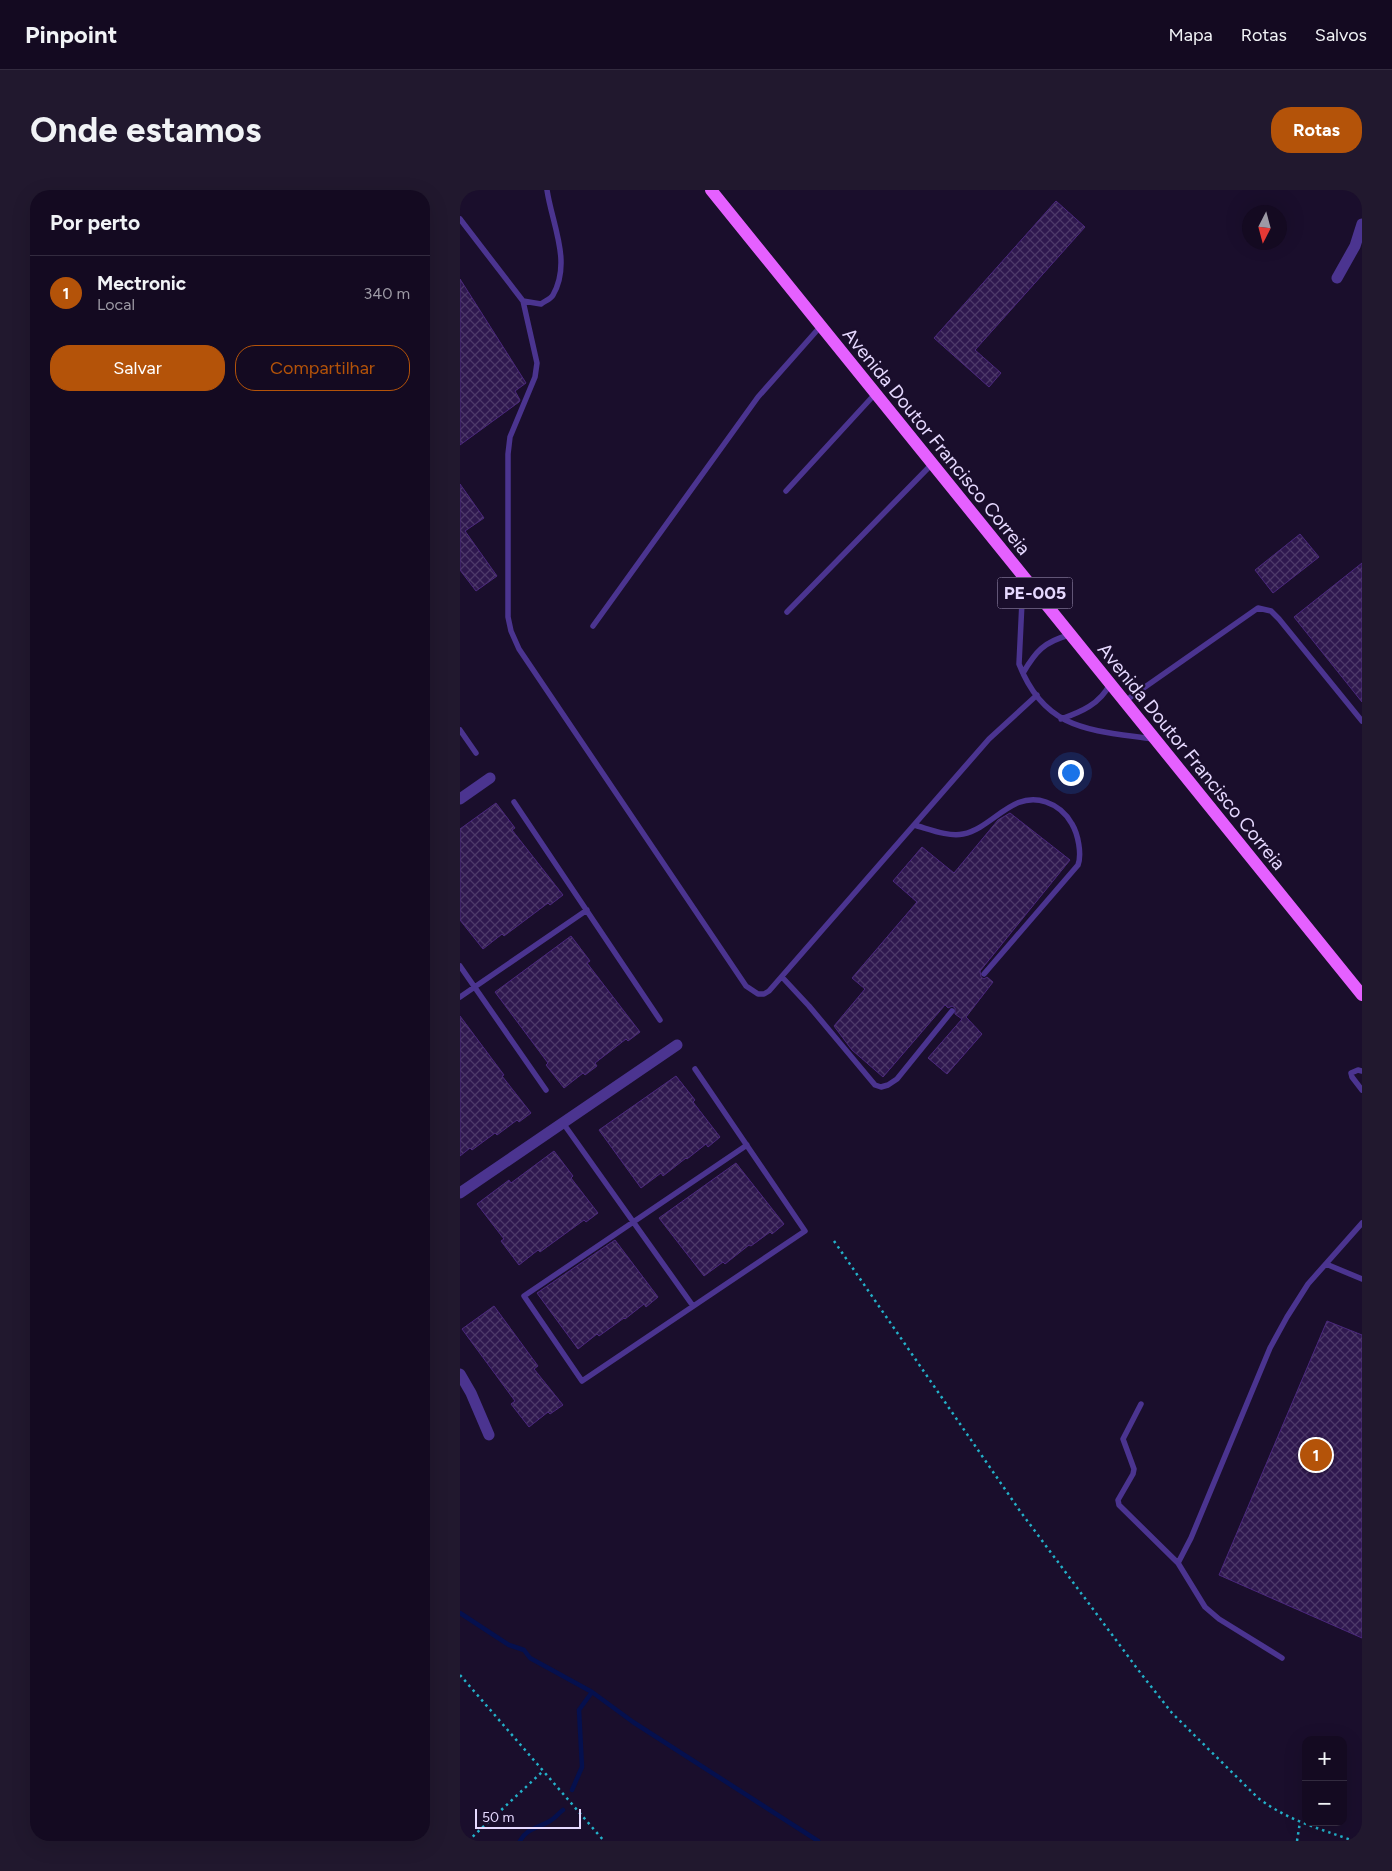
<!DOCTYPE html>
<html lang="pt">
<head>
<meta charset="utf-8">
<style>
  :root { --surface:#140a21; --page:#21182e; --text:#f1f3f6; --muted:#9d9aa5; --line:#332b3f; --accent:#b45309 }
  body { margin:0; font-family:Figtree,sans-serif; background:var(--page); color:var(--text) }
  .controls { position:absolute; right:15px; bottom:15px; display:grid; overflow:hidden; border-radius:10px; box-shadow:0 5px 20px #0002 }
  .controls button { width:45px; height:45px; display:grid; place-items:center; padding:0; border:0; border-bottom:1px solid var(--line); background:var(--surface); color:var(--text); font:25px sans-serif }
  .compass { position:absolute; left:782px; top:15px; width:45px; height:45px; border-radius:50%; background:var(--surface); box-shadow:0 5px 20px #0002; rotate:186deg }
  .scale { position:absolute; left:15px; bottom:12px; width:106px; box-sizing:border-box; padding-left:5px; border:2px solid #e6d9ff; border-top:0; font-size:14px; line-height:18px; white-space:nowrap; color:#e6d9ff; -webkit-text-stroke:4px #1a0e2c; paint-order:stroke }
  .you { position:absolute; left:610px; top:582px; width:18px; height:18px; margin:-12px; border:4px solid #fff; border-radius:50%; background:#1a73e8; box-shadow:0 0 0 8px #1a73e833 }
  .badge { display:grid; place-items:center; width:32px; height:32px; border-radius:50%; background:var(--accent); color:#fff; font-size:16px; font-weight:700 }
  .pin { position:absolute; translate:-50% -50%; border:2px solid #fff; box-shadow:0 1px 5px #0006 }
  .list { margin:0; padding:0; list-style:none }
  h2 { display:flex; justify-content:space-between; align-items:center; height:65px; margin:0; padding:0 20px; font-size:21px }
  h2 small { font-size:16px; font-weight:400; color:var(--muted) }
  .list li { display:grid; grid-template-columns:32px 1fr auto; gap:15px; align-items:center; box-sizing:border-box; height:75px; padding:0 20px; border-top:1px solid var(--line) }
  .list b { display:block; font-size:19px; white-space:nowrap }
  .list p { margin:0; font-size:16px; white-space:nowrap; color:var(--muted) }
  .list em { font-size:16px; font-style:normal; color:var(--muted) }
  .actions { display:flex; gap:10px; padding:15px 20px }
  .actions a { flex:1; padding:11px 0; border:1px solid var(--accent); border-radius:20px; text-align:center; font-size:18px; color:var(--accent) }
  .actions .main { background:var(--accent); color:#fff }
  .map { position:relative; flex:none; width:902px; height:1651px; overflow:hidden; border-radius:20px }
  header { display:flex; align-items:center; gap:30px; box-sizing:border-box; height:70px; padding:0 25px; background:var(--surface); border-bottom:1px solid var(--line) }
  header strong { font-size:24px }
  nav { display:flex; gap:28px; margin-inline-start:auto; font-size:18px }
  .intro { display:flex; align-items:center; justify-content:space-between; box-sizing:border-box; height:120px; padding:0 30px }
  h1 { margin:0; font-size:35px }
  .button { padding:12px 22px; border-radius:20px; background:var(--accent); color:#fff; font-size:18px; font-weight:700 }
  main { display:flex; gap:30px; padding:0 30px }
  aside { flex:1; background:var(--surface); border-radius:20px; box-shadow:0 5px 20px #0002 }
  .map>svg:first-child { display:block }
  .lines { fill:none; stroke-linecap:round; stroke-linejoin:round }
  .stream { stroke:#05104e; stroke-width:4.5 }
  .building { fill:url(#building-cross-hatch); stroke:#4b287d }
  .path { stroke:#23b0c9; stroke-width:2.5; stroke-dasharray:2.5 4; stroke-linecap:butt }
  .lane { stroke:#4b3490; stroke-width:5.5 }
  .street { stroke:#4b3490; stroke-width:11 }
  .primary { stroke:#e560ff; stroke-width:12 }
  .labels { text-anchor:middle; stroke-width:4.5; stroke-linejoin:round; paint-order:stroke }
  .shield { fill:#1a0e2c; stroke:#a99cc0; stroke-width:1 }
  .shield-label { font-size:18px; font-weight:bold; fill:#e6d9ff }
  .street-label { font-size:19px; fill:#e6d9ff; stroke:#1a0e2c }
</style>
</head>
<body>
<header>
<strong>Pinpoint</strong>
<nav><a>Mapa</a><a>Rotas</a><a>Salvos</a></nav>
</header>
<div class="intro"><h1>Onde estamos</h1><a class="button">Rotas</a></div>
<main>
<aside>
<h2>Por perto<small></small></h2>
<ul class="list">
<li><span class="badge">1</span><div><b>Mectronic</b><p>Local</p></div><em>340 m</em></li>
</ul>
<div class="actions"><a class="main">Salvar</a><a>Compartilhar</a></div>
</aside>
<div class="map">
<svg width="902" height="1651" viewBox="0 0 902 1651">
  <defs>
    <pattern id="building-cross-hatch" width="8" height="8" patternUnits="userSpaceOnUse" patternTransform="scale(1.25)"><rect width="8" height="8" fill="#2f184f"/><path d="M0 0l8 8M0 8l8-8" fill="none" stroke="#4d3969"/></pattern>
  </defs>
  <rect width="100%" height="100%" fill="#1a0e2c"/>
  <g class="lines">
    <path class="stream" d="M0,1423L49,1455L64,1460L70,1468L132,1502L173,1532L358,1651
      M112,1600L122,1577L119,1520L132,1502
      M60,1651C67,1638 78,1638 90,1631C95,1628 99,1623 103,1620"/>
  </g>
  <path class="building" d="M596,11L625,37L515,160L541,183L529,197L474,148Z
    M0,89L66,193L55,201L60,210L59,212L0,255Z
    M0,294L24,328L5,341L37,386L16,401L0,380Z
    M840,344L859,367L813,403L795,380Z
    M902,373V512L834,427Z
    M36,613L55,638L52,640L103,705L90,715L88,713L44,746L42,744L23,759L0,730V639Z
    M550,623L610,670L520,781L521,787L524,789L527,787L533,792L506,827L522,844L487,884L468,868L502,829L495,824V818L492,816L488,818L485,815L423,887L392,860L374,836L405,799L392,788L457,712L433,691L462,657L494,683L538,630Z
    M111,746L130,771L127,773L180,842L168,851L166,849L135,873L137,876L125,885L123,883L104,898L86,875L88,873L35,802Z
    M0,826L44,885L42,886L71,923L59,932L57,930L37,945L35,943L12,960L10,958L0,966Z
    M216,886L235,910L233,912L260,947L248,957L246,954L227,969L226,968L203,986L201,983L181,998L139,940Z
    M94,961L113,986L111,988L138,1023L126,1032L124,1030L80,1062L78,1060L59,1075L41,1051L44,1049L17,1014L49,990L51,993Z
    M276,973L324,1034L312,1044L310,1042L291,1056L289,1055L265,1074L263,1072L244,1086L199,1028Z
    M155,1050L198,1107L186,1117L184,1114L165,1129L164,1128L139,1146L137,1144L118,1159L77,1103Z
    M34,1116L78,1176L74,1179L103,1215L90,1224L88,1222L69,1237L51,1214L55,1211L2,1139Z
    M867,1131L902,1145V1448L759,1385Z"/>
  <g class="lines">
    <path class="path" d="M374,1051L560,1321L682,1485L712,1523L798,1608C829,1631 858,1638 894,1651
      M0,1485L144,1651
      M8,1651L82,1582
      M837,1651L840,1632"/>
    <path class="lane" d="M0,29L63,111L81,114C85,111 91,109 93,105C112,72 92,34 87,0
      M63,111L77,173L75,187L50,247L48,264V427L51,441L59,459L286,796L298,804H304L309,801L529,549L577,505
      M326,301L415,204
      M563,391L559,474C585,541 631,540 693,549
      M327,422L472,274
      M133,436L298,207L360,137
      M563,483C576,461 584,452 609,445
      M665,511L798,418L811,421L819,429L902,531
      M601,529C621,522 640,514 650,494
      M0,540L16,563
      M54,612L200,830
      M454,635C469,639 488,647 503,644C533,638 552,600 586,612C598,616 606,623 612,634C618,644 622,664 618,675L524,784
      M0,776L86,900
      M322,787L349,816L415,895L421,897L428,895L437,889L492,821
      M0,807L127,720
      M235,879L345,1041L122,1191L64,1106L287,955
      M902,881L898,880L891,883L892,887L902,900
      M103,933L233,1116
      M866,1074L902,1089
      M681,1214L663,1249L674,1279L673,1284L658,1310L659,1315L718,1373
      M822,1468L759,1429L745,1417L718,1373L731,1348L810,1158L827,1127L848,1094L902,1033"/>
    <path class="street" d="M877,88L895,56L902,34
      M0,609L30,588
      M0,1003L217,855
      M0,1184L11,1203L29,1245"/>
    <path class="primary" d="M251,0L902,805"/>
  </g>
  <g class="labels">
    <rect class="shield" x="537.5" y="387.5" width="75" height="31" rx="4"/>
    <g class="shield-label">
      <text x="575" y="409">PE-005</text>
    </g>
    <g class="street-label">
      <text transform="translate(477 251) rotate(51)" y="7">Avenida Doutor Francisco Correia</text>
      <text transform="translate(732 566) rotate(51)" y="7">Avenida Doutor Francisco Correia</text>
    </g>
  </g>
</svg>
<div class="controls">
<button>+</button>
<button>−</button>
</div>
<svg class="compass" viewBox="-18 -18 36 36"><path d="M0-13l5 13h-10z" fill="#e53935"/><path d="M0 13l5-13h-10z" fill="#9d9aa5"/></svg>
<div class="scale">50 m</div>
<div class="you"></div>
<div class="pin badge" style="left:856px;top:1265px">1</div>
</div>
</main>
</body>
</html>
